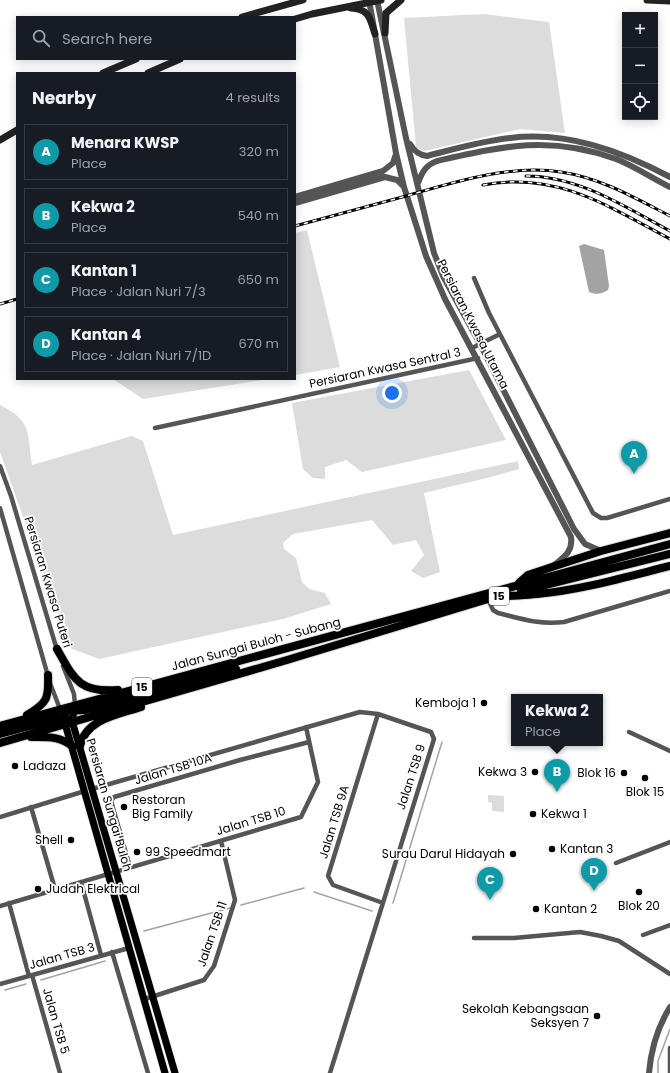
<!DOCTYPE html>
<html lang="en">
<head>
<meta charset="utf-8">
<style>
  :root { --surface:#171b24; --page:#242831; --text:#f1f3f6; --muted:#9ea1a6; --line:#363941; --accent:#1a73e8 }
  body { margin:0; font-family:Poppins,sans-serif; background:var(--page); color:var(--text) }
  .controls { position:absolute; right:12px; top:12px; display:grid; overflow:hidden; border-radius:0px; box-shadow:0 2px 10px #0003 }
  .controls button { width:36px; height:36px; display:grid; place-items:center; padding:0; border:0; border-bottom:1px solid var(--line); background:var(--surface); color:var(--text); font:20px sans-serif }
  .you { position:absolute; left:392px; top:393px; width:14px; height:14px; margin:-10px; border:3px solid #fff; border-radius:50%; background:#1a73e8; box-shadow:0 0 0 6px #1a73e833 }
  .badge { display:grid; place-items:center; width:26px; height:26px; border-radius:50%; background:var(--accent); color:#fff; font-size:13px; font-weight:700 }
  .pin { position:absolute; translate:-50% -33px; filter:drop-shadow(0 1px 2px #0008) }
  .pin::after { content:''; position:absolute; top:21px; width:14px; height:12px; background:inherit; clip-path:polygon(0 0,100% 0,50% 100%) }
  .popup { position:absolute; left:511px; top:694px; width:92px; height:52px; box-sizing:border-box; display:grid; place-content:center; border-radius:0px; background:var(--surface); filter:drop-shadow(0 1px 3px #0005); font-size:13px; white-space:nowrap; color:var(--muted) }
  .popup b { font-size:15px; color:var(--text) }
  .popup::after { content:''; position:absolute; left:50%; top:100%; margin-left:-8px; border:8px solid transparent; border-top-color:var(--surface) }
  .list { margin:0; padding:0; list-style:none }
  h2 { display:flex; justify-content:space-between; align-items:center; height:52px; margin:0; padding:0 16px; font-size:17px }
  h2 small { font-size:13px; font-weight:400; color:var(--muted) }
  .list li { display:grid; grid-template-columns:26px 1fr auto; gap:12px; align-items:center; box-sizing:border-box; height:56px; margin:0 8px 8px; padding:0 8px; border:1px solid var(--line); border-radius:0px }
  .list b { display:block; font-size:15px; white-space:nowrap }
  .list p { margin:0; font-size:13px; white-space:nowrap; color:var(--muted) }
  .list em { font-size:13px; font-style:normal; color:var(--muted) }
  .icon { flex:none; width:22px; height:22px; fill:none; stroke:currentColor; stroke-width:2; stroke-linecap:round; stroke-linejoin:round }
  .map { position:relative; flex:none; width:670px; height:1073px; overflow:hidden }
  .search { position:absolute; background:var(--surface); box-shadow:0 2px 10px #0003; left:16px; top:16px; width:280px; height:44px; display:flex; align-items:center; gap:10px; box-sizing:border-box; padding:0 14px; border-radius:0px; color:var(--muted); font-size:15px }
  .panel { position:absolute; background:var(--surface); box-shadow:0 2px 10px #0003; left:16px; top:72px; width:280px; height:308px; border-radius:0px }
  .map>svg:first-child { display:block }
  .green { fill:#dcdcdc }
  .water { fill:#a3a3a3 }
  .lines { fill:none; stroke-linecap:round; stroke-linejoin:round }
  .stream { stroke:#a3a3a3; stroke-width:1.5 }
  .primary-casing { stroke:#dbdbdb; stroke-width:8 }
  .trunk-casing { stroke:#dbdbdb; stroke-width:10 }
  .minor { stroke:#555; stroke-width:4.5 }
  .tertiary { stroke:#555; stroke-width:6 }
  .secondary { stroke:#222; stroke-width:7 }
  .primary { stroke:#000; stroke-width:7 }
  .trunk { stroke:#000; stroke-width:8 }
  .rail-casing { stroke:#000; stroke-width:3 }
  .rail { stroke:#fff; stroke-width:1.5; stroke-dasharray:4.5; stroke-linecap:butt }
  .poi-dot { fill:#000; stroke:#fff; stroke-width:1.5 }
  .labels { text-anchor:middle; stroke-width:3.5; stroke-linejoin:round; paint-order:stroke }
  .shield { fill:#fff; stroke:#4c4c4c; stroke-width:1 }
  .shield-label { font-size:11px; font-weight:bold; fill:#000 }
  .street-label { font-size:12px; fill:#000; stroke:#fff }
  .poi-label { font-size:12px; fill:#000; stroke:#fff; text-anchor:start }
</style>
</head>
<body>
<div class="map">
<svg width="670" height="1073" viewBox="0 0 670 1073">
  <rect width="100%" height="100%" fill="#fff"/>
  <path class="green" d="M484,14L549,22L565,133L520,129L424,151L416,147L404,18Z
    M307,230L340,367L295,375V233Z
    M469,370L506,440L362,472L346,460L325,467V479L313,478L303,469L292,403Z
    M113,379H268L143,399Z
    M0,405C33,421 27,434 32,465L132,436L143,441L173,535L518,461L519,469L491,477L424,493L440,572L423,578L411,571L424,555L416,540L393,545L372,520L293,534L283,543L284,549L296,558L302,582L309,589L325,593L331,604L283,619L99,659L70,648L0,452Z
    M488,795L504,796V812L492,811V803L488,802Z"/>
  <path class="water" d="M584,244L604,250L609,286L608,290C602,294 596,295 589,292L579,246Z"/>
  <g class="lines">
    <path class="stream" d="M314,892L372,911
      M393,903L442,742
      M241,905L304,888
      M144,931L230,908
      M41,980L105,961
      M5,990L26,984
      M658,1073V1061L670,1029"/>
    <defs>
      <path id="primary" d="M75,706L72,721L175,1073
        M64,720L165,1073"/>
      <path id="trunk" d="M519,583L528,575L552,567L601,551L670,533
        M521,591L670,554
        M57,649C74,679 79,693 118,690
        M66,711L85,710L236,669
        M27,715C47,703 49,699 48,675
        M0,726L670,544
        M0,734L63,717L72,721
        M31,737C47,737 61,736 73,747
        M0,743L287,660L488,599C504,595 520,596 537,594C581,590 626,577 670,566
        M80,746C86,719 117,715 141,707"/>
    </defs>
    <use href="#primary" class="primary-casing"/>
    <use href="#trunk" class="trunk-casing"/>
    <path class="minor" d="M474,278L489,313L593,513L601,518H607L670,499
      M472,348L500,334
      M155,428L478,358
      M0,466L11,496L57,650
      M0,508L48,676
      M488,599L493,610L498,613C522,619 539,625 564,622L670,591
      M63,666L74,694L75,705
      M50,683L60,709
      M378,714L328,876L333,885L383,903
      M629,732L670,751
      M92,789L360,712L378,714L431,732L434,739L330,1073
      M31,807L55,889
      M0,817L85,791
      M616,863L670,842
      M130,867L111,801L114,797L240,760L309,742
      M81,882L101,955
      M9,903L29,976
      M0,906L301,817L318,782L306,727
      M643,935L670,925
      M474,938H514L580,932L601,936L619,941L670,974
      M112,952L148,1073
      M32,975L60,1073
      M0,984L129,948
      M145,999L204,980L214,966L235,900L221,841
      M670,1073V1048"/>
    <path class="tertiary" d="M369,0L396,153L404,187L426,256L445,299L571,537C573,552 564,557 553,566
      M377,0L406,138L434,253L443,276L480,344L574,529L585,544L601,551
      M410,144C414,151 419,155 427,156C454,149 482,141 510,138C567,131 621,151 670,177
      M418,183C422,172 426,165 437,161C503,146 550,135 616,159C634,166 652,178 670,187
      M295,197L383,171L393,163L396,154
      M295,203L385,177L397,180L404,187
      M649,1073C651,1049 657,1028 670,1007"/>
    <path class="secondary" d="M647,0L670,1
      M351,8C369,9 370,18 375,34
      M242,17L303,0
      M295,19L312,14L381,0
      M385,33L386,13L401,0
      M103,73L136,59
      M148,73L180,59
      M0,140L17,130"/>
    <use href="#primary" class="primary"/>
    <use href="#trunk" class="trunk"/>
    <defs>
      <path id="rail" d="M526,176C579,176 625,207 670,231
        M483,185C556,171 608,206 670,239
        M295,226C332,216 369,206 406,196C455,182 510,164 561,172C601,178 635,198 670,216
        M0,304L17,299"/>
    </defs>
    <use href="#rail" class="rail-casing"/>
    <use href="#rail" class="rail"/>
  </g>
  <g class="poi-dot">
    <circle cx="484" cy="703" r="4"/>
    <circle cx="15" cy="766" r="4"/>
    <circle cx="535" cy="772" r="4"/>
    <circle cx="624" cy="773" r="4"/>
    <circle cx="645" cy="778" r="4"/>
    <circle cx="124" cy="807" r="4"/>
    <circle cx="533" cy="814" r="4"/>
    <circle cx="71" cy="840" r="4"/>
    <circle cx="552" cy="849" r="4"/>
    <circle cx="137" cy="852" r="4"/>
    <circle cx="513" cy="854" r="4"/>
    <circle cx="38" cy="889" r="4"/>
    <circle cx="639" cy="892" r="4"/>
    <circle cx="536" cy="909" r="4"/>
    <circle cx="597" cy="1016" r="4"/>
  </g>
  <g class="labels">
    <g class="shield">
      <rect x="489" y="587" width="20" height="18" rx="3"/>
      <rect x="132" y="678" width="20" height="18" rx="3"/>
    </g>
    <g class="shield-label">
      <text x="499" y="600">15</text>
      <text x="142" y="691">15</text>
    </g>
    <g class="street-label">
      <text transform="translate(473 324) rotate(63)" y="4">Persiaran Kwasa Utama</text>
      <text transform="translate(385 368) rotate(-12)" y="4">Persiaran Kwasa Sentral 3</text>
      <text transform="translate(48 582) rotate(73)" y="4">Persiaran Kwasa Puteri</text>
      <text transform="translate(256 644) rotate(-15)" y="4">Jalan Sungai Buloh - Subang</text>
      <text transform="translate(173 769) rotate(-17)" y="4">Jalan TSB 10A</text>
      <text transform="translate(411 777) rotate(-72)" y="4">Jalan TSB 9</text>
      <text transform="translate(109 805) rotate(74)" y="4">Persiaran Sungai Buloh</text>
      <text transform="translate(251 821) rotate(-17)" y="4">Jalan TSB 10</text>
      <text transform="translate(334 822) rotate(-73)" y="4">Jalan TSB 9A</text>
      <text transform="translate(212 934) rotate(-71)" y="4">Jalan TSB 11</text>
      <text transform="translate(62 956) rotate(-16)" y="4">Jalan TSB 3</text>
      <text transform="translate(56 1021) rotate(74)" y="4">Jalan TSB 5</text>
    </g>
    <g class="poi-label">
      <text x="476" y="707" text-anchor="end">Kemboja 1</text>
      <text x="23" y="770">Ladaza</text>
      <text x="527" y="776" text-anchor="end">Kekwa 3</text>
      <text x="616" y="777" text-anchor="end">Blok 16</text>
      <text x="645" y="796" text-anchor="middle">Blok 15</text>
      <text x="132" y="804">Restoran<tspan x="132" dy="14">Big Family</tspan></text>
      <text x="541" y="818">Kekwa 1</text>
      <text x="63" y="844" text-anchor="end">Shell</text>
      <text x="560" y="853">Kantan 3</text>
      <text x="145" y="856">99 Speedmart</text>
      <text x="505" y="858" text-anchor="end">Surau Darul Hidayah</text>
      <text x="46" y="893">Judah Elektrical</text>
      <text x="639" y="910" text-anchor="middle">Blok 20</text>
      <text x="544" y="913">Kantan 2</text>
      <text x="589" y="1013" text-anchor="end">Sekolah Kebangsaan<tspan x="589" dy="14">Seksyen 7</tspan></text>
    </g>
  </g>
</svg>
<div class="controls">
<button>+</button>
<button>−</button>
<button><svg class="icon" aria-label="locate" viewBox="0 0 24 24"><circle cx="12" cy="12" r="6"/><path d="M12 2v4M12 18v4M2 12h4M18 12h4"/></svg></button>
</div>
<div class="you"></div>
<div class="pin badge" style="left:634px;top:474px;background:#0f9aa8">A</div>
<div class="pin badge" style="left:557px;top:792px;background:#0f9aa8">B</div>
<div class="popup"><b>Kekwa 2</b>Place</div>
<div class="pin badge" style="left:490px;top:900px;background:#0f9aa8">C</div>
<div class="pin badge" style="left:594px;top:891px;background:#0f9aa8">D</div>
<div class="search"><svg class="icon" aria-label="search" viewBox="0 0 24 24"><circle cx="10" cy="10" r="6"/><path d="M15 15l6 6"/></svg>Search here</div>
<section class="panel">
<h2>Nearby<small>4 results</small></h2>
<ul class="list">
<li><span class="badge" style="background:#0f9aa8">A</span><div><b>Menara KWSP</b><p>Place</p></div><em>320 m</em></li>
<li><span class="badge" style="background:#0f9aa8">B</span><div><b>Kekwa 2</b><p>Place</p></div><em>540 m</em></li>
<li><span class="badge" style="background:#0f9aa8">C</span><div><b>Kantan 1</b><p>Place · Jalan Nuri 7/3</p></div><em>650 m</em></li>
<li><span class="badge" style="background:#0f9aa8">D</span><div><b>Kantan 4</b><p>Place · Jalan Nuri 7/1D</p></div><em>670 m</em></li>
</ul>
</section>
</div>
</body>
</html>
